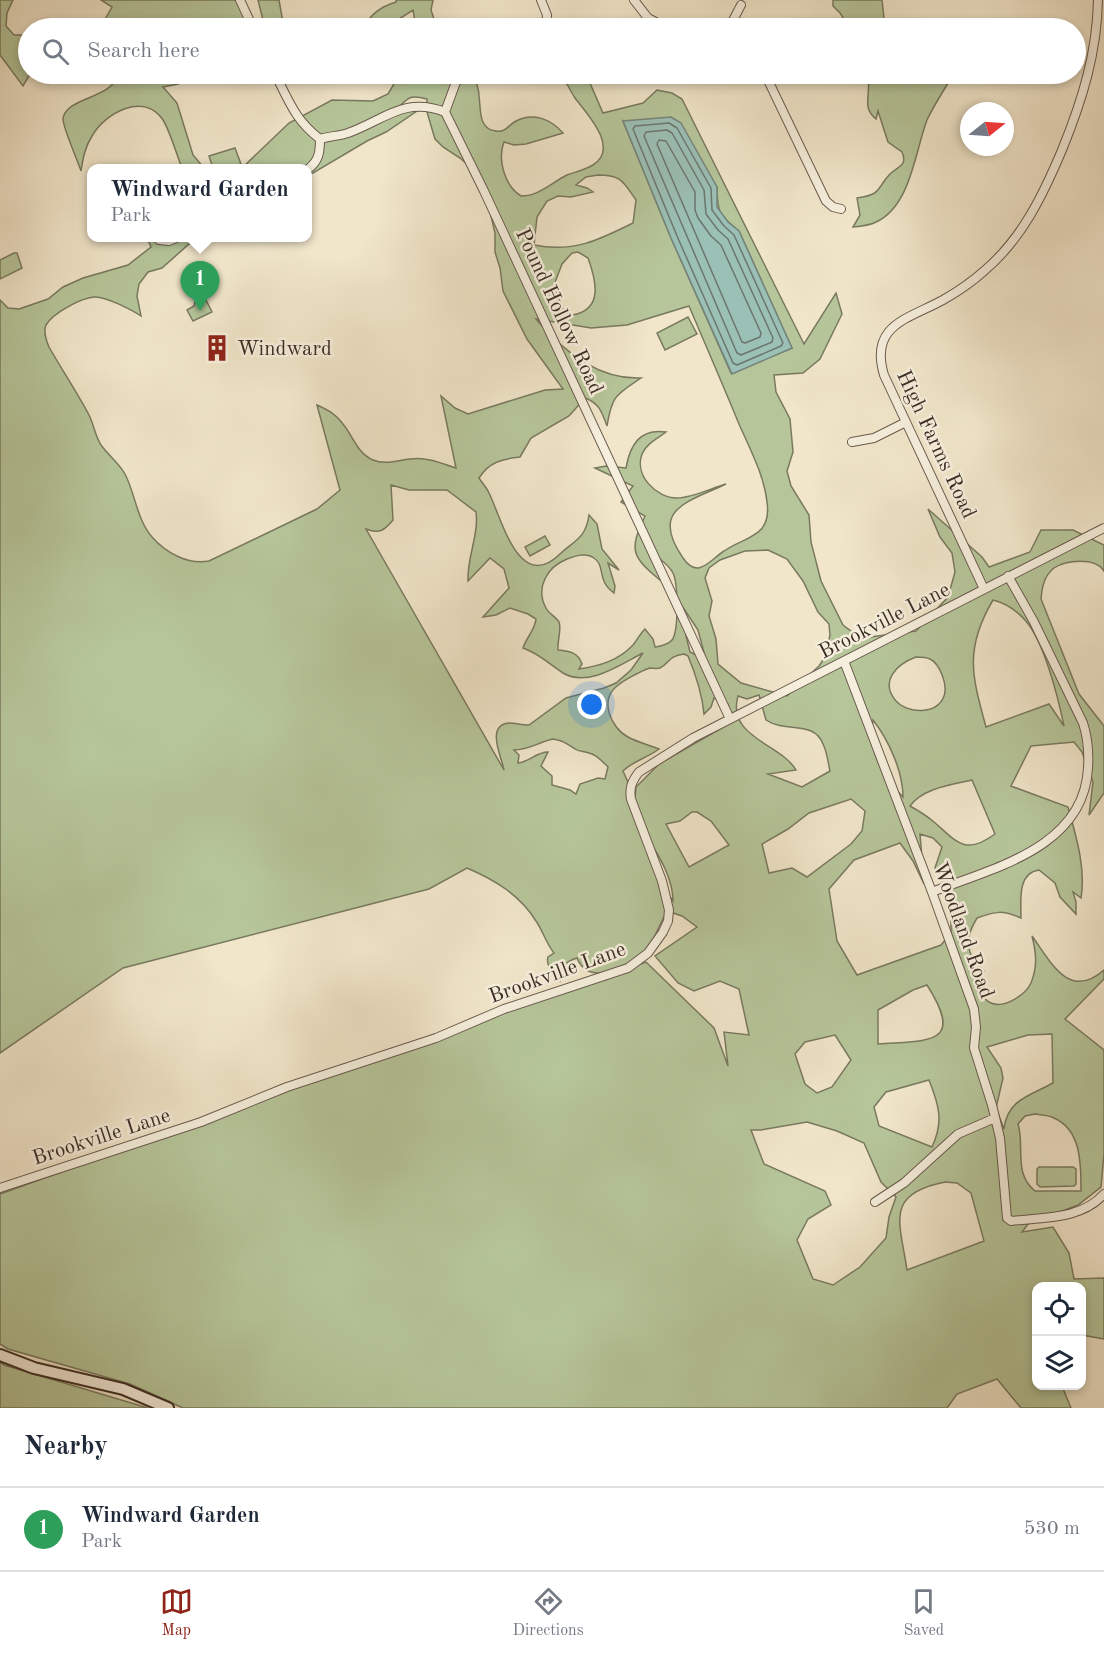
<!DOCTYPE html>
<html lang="en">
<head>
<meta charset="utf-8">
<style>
  :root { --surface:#fff; --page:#f2f2f3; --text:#1f2937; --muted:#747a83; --line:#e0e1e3; --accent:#8f2418 }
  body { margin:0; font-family:"Old Standard TT",serif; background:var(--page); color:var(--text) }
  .controls { position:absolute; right:18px; bottom:18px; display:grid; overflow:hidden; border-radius:12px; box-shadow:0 3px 9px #0003 }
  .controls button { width:54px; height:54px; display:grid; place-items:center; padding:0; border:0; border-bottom:2px solid var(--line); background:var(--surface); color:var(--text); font:30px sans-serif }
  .compass { position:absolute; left:960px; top:102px; width:54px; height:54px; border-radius:50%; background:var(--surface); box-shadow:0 3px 9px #0003; rotate:73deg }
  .you { position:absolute; left:592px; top:705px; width:21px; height:21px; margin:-15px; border:4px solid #fff; border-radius:50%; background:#1a73e8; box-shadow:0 0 0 9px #1a73e833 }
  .badge { display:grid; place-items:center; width:39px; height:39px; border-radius:50%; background:var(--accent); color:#fff; font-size:20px; font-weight:700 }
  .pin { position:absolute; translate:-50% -50px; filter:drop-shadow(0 2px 3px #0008) }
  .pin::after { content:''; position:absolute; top:32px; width:21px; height:18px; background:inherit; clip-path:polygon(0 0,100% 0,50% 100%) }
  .popup { position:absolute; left:87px; top:164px; width:225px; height:78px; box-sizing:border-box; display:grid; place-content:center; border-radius:12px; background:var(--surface); filter:drop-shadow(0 2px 4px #0005); font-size:20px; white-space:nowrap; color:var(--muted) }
  .popup b { font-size:22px; color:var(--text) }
  .popup::after { content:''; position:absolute; left:50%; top:100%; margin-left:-12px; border:12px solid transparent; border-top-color:var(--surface) }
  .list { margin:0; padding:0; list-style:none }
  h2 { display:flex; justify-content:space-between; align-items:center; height:78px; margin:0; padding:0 24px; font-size:26px }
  h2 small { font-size:20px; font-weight:400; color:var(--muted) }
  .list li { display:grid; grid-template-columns:39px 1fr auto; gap:18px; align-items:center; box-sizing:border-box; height:84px; padding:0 24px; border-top:2px solid var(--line) }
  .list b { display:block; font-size:22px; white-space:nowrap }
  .list p { margin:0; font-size:20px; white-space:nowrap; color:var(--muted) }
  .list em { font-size:20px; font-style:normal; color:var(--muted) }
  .icon { flex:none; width:33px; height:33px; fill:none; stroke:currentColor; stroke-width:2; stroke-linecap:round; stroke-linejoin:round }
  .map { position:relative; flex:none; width:1104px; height:1408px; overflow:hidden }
  .search { position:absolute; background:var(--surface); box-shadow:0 3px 9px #0003; left:18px; right:18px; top:18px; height:66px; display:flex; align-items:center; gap:15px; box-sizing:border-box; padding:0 21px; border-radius:33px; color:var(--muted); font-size:22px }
  .sheet { height:162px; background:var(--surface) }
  nav { display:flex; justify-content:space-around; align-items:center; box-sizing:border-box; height:84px; border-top:2px solid var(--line); background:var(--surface); font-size:16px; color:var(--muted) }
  nav a { display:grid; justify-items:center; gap:3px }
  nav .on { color:var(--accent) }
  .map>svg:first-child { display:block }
  .green { fill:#b6c69a; stroke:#797960; stroke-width:1.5; fill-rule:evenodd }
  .water { fill:#9bc0b6; stroke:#75857c; stroke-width:1.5 }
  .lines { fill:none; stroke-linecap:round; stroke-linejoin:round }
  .shore { stroke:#6c766e; stroke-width:1.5 }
  .minor-casing { stroke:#695a4e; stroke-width:10 }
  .secondary-casing { stroke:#3c2c25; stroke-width:14 }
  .minor { stroke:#f6efdd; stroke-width:8 }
  .secondary { stroke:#f6efdd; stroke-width:10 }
  .labels { text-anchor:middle; stroke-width:5; stroke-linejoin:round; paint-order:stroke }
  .street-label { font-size:21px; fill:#3c2c25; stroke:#f6efdd }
  .poi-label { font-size:21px; fill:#3c2c25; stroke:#f6efdd; text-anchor:start }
</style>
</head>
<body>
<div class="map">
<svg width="1104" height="1408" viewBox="0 0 1104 1408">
  <rect width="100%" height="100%" fill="#f1e6ca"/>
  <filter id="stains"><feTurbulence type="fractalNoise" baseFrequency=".00333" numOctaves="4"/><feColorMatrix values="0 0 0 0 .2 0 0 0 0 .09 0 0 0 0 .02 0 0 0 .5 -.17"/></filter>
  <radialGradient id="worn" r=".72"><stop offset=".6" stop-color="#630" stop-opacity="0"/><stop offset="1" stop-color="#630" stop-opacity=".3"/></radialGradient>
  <path class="green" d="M0,0H13L7,13L6,26L14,35H28L30,74L23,86L0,55Z
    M101,0H243L253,28H100L112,7Z
    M258,0H279L284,28H265Z
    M396,0H433L431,10L437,28H416L413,10L385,28H363C371,14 380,7 396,2Z
    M833,0H882L885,28H850L840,13L833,6Z
    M119,74H199L178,84L163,87L177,103L193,155L204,168H182C177,156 170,131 163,120C144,92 106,112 92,136C85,147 83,158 81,171C78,161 62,126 63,118C67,97 111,99 119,74Z
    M415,74H473C476,81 479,89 479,96C481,110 478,129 496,131C506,133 508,125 516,121C533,112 551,119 563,133L526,144L514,145L504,142C497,160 505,186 521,196C539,196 551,183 567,175C575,172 585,170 593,165C620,148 587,114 575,98C570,90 566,82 561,74H586L603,113L643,103L657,90L672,93L682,99L804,344L836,293L842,314L820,359L803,373L774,375L776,392L790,419L793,452L787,471L791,486L809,515L811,542L821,581L843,625L855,634L870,637L916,631L948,597L955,572L952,553L940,537L928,509L982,557L989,567L1030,552L1041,530H1073L1104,545V571C1095,557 1066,560 1054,568C1044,576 1042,587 1041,599L1079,694L1104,726V793L1089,815L1093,782L1082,752L1074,742L1031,746L1011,786L1068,807C1076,836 1086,868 1081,898L1073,892L1076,902V914L1060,897L1055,883L1039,870C1017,873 1021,901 1021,918C1002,910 996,911 977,918C964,939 965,954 984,971L978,989C982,995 985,1001 991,1003C1005,1009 1026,994 1031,983C1038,966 1036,952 1032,936C1051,962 1069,1001 1104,970V979L1065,1019L1104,1050V1154L1101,1187L1078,1205L1028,1224L1022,1232L1053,1227L1069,1253L1074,1279L1104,1278V1339L1082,1335V1286H1036V1386H1062L1071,1408H1021L997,1379L957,1394L947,1408H183L130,1384L8,1349L0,1344V1194L646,962L714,1028L728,1066L724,1032L749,1035L739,989L720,981L694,991L678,983L655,956L697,927L682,916L667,911C661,922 654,939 648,949C643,955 635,959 629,963C611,972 587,982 577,958C564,962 562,967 560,980C556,971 545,968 548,957L554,953C546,943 543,931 536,921C520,895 495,880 467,868L429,889L123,968L0,1053V300L8,308L19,309L48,299L63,287L83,278L128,265L151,247L147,238H207L189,244L162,268L148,272L139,284L137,296L141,316C132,310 105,296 94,297C81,298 53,313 46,325C43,332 46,340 49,347C62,370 77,392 89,415C94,425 95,436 101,445C108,455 119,463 125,474C135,493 137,520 152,537C166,553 188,565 209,561L317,509L340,490L317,405C328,410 336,414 343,424C353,436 357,453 373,460C389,467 406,456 424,459C435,460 446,465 456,468L441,396L455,408L468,414L545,390L563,389L527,339L503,291L500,268L495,252V233L482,178L460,158L443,147L435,139L427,112V99C413,95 409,96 400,106L417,111L386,132L367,141L308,176V168H242L289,123L332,100L373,101L388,94L397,79ZM623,121L717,187C717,212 719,215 739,231L792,348L731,373L671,238ZM598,175C622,175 623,182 636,200L633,223C599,240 573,253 534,245L537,217L547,201L558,196L571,197L593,192L587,188L576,185L586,177ZM578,252L588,258C596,280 604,310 572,315L562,308L554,285L562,264L572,253ZM689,306C706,346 723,385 739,424C750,449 764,475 767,502C772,537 746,536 724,551C710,560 698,580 683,558C649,509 688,502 726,484C712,488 691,498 677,498C656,498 634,475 642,454C646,444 658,438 666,432C640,428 630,445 626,468L606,466L595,468L633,486L621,502L645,516C629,550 631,556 660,580V559C665,563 670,567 673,573C678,583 679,631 672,640C668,645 661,646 655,647L653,639L645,629C640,634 637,640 633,645C618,661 599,666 579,669L582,664C578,652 569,651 558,650C557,641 562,628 559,622C556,617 549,614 546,608C535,588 547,567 567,559C575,556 586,552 594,558C606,566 596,580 614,593L615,586L608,563L619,570L602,549L597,524L589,515C586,538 575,540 560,554C519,594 502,519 489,493C487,488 482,483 479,478C489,462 502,459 520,457L531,438L569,416L585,398C599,403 602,412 607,426C612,395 616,395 641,378C598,380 562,350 536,319L591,328L627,325ZM391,485L409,490H447L476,512C479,535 467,557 468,581L490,558L504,569L509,588L483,617L496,615L510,608L528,614L536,619C535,630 526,638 523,648C540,654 549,664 563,673C588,688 621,664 643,653L631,670L616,683L604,688L566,698L529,725C522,725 515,723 509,723C485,725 502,758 504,770L366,529C379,534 384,531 393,520ZM768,550L787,559L803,581L818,612L829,624L830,635L825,657L819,666L787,696L741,683L718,664L716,639L709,616L712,601L705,578L709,568L720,560L745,551ZM993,600C1005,603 1016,610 1025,620C1044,641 1058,697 1064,726L1049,704L986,727C972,676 964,649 993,600ZM684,609L698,630L706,660L690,652L686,636ZM684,654L688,656C696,675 702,693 704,714L711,707L714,698L728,704L732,722L659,764L636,787L635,798L623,771C633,761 647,758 659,749C649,745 637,742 628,737C611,728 599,700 617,686C624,680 641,671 650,668C653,668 657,669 660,668C670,663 668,656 684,654ZM916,657C920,657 926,657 930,659C940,664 948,685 944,696C937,715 908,714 896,701C879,681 897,664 916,657ZM759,695L766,720C785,733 814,720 823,744C827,752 828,762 830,771L802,787L768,774L796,770C781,744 726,737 738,696L747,699ZM873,720C888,739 903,771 903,797C881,775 868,751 873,720ZM553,739C566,742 564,742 575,749C579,752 584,751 589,753C596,754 603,762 608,767L605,779L598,778L580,784L576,794L570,790L552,785V776L541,766L548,752C536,752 530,762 518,763L519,755L514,750C529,750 539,742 553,739ZM972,780L995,834C965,856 957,842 934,822C927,816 919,811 910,806C923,788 951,785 972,780ZM851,799L865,811L862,831L851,844L807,877L792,868L769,873L762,844L788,829L809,813ZM692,812H697L711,821L729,845L689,867L666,824L680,821ZM920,834L933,838L942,847L935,868L943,883L951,919V933L941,945L857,975L837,941L829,889L854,860L900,843L913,861L924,884ZM650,842C661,859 673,880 673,901L658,880ZM927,985C966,1046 928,1040 878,1044V1010L913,990ZM1052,1034L1053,1083C1029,1096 1007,1100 1004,1129L996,1108L1003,1078L1001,1068L987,1047L1028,1035ZM835,1035L851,1060L832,1087L817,1093L805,1084L795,1054L805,1042ZM929,1080C939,1105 944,1122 932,1147L879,1126L874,1107L886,1092ZM1035,1114C1041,1115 1049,1115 1054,1118C1082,1130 1081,1166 1081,1191H1035C1013,1174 1025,1146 1018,1124L1025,1116ZM807,1122L837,1131L864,1143L881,1182L896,1197L889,1217L886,1238L860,1267L833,1285L813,1279L797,1240L808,1219L831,1205L825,1191L764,1164L751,1130H761ZM945,1182L957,1183L971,1193L984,1241L907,1270C900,1222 884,1194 945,1182Z
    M867,74H945L948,83C941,95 933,107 927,120C915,151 911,206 876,222C869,226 860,226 853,227L860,215L857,198C884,194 876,188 890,174C898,166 908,166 902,152L888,142L878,111L876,119C860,107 873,91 867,74Z
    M235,148L241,164L226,168H213L209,156Z
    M14,253H17L22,268L0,279V260Z
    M206,300L212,312L193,321L187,310L194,306L195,302L200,303Z
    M688,317L697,334L665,350L657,333Z
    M545,536L550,545L530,556L525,547Z
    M1039,1167H1073L1076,1169V1184L1074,1186L1040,1187L1037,1184V1169Z
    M0,1362L4,1365L148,1408H0Z"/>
  <path class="water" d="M671,117L681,123L717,187V207L728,222L739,231L792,348L732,374L671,238L623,121Z"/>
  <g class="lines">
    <path class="shore" d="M669,123L677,128L711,188L712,210L724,226L734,235L783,343L781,346L737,365L733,363L677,236L633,129L635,126Z
      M667,130L672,133L704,190L706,214L718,230L728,239L773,338L772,342L741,355L737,353L644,136L646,132Z
      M659,140L666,141L695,192V210L698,218L711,236L721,245L761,333L760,337L745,343L742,342L657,144Z"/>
    <defs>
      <path id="minor" d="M240,0L253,28
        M541,0L547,15L546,28
        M634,0L648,18L667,28
        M729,28L741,5
        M275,74C289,101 295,120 320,139C330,136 339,136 348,133C384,120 405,96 445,112L484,191L730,719
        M765,74L826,201L833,207L841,209
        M445,112L456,82L467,74
        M308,169C319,161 320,152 320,139
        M159,240L169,241L176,238
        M852,442L874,438L906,422
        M984,589L884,375C869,325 908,319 943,300C957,292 972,282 984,271C1022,239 1043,195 1062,150C1082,101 1097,53 1098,0
        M844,661L932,892L974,1009L976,1027L974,1048L992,1105L1000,1138L1007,1218L1011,1221C1043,1217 1081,1220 1104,1194
        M932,892C993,868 1084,848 1088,768C1089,752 1088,738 1083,723L1034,622L1008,576
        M0,1188L201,1122L287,1087L436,1038L504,1009L628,968L648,953L663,932L668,921L669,910L662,881L631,799C629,788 632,781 639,772L693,738L1104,528
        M875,1202L904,1183L958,1134L995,1118"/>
      <path id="secondary" d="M0,1355L34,1368L123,1389L168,1408"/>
    </defs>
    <use href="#minor" class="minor-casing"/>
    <use href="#secondary" class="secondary-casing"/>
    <use href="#minor" class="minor"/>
    <use href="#secondary" class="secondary"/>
  </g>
  <defs>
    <symbol id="building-bare" viewBox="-9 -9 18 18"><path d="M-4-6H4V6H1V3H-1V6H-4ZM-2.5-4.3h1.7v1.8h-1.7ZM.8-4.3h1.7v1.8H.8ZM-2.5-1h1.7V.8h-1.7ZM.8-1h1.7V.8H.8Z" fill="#8f2418" stroke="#f6efdd" stroke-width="2.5" paint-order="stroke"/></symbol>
  </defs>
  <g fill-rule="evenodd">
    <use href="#building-bare" x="198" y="329" width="38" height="38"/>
  </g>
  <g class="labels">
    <g class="street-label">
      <text transform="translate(560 311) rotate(65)" y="7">Pound Hollow Road</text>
      <text transform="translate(937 444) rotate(65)" y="7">High Farms Road</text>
      <text transform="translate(884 620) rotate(-27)" y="7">Brookville Lane</text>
      <text transform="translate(964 930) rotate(70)" y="7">Woodland Road</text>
      <text transform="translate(557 972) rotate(-20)" y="7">Brookville Lane</text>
      <text transform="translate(101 1136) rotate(-18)" y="7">Brookville Lane</text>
    </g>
    <g class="poi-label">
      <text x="237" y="355">Windward</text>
    </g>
  </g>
  <rect width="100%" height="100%" filter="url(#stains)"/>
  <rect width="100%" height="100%" fill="url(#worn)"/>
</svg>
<div class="controls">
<button><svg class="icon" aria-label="locate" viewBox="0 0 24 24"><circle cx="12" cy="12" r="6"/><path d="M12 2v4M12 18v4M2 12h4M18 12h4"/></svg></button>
<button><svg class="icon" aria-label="layers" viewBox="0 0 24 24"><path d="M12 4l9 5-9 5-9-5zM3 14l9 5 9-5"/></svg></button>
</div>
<svg class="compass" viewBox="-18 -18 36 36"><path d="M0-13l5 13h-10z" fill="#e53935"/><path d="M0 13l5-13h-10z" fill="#747a83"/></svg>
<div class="you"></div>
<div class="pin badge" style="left:200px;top:311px;background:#2e9e5b">1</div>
<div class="popup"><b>Windward Garden</b>Park</div>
<div class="search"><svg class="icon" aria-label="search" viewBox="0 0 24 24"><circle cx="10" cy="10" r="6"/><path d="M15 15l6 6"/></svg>Search here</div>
</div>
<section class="sheet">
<h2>Nearby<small></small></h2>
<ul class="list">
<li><span class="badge" style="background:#2e9e5b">1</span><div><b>Windward Garden</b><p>Park</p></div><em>530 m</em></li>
</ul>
</section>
<nav>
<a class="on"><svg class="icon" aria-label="map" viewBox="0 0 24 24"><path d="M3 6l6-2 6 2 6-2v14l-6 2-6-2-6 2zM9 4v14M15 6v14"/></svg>Map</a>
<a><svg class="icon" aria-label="directions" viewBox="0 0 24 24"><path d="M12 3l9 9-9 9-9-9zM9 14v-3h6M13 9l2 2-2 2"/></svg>Directions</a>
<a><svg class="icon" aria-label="saved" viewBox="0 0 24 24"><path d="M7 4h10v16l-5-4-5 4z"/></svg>Saved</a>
</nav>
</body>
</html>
